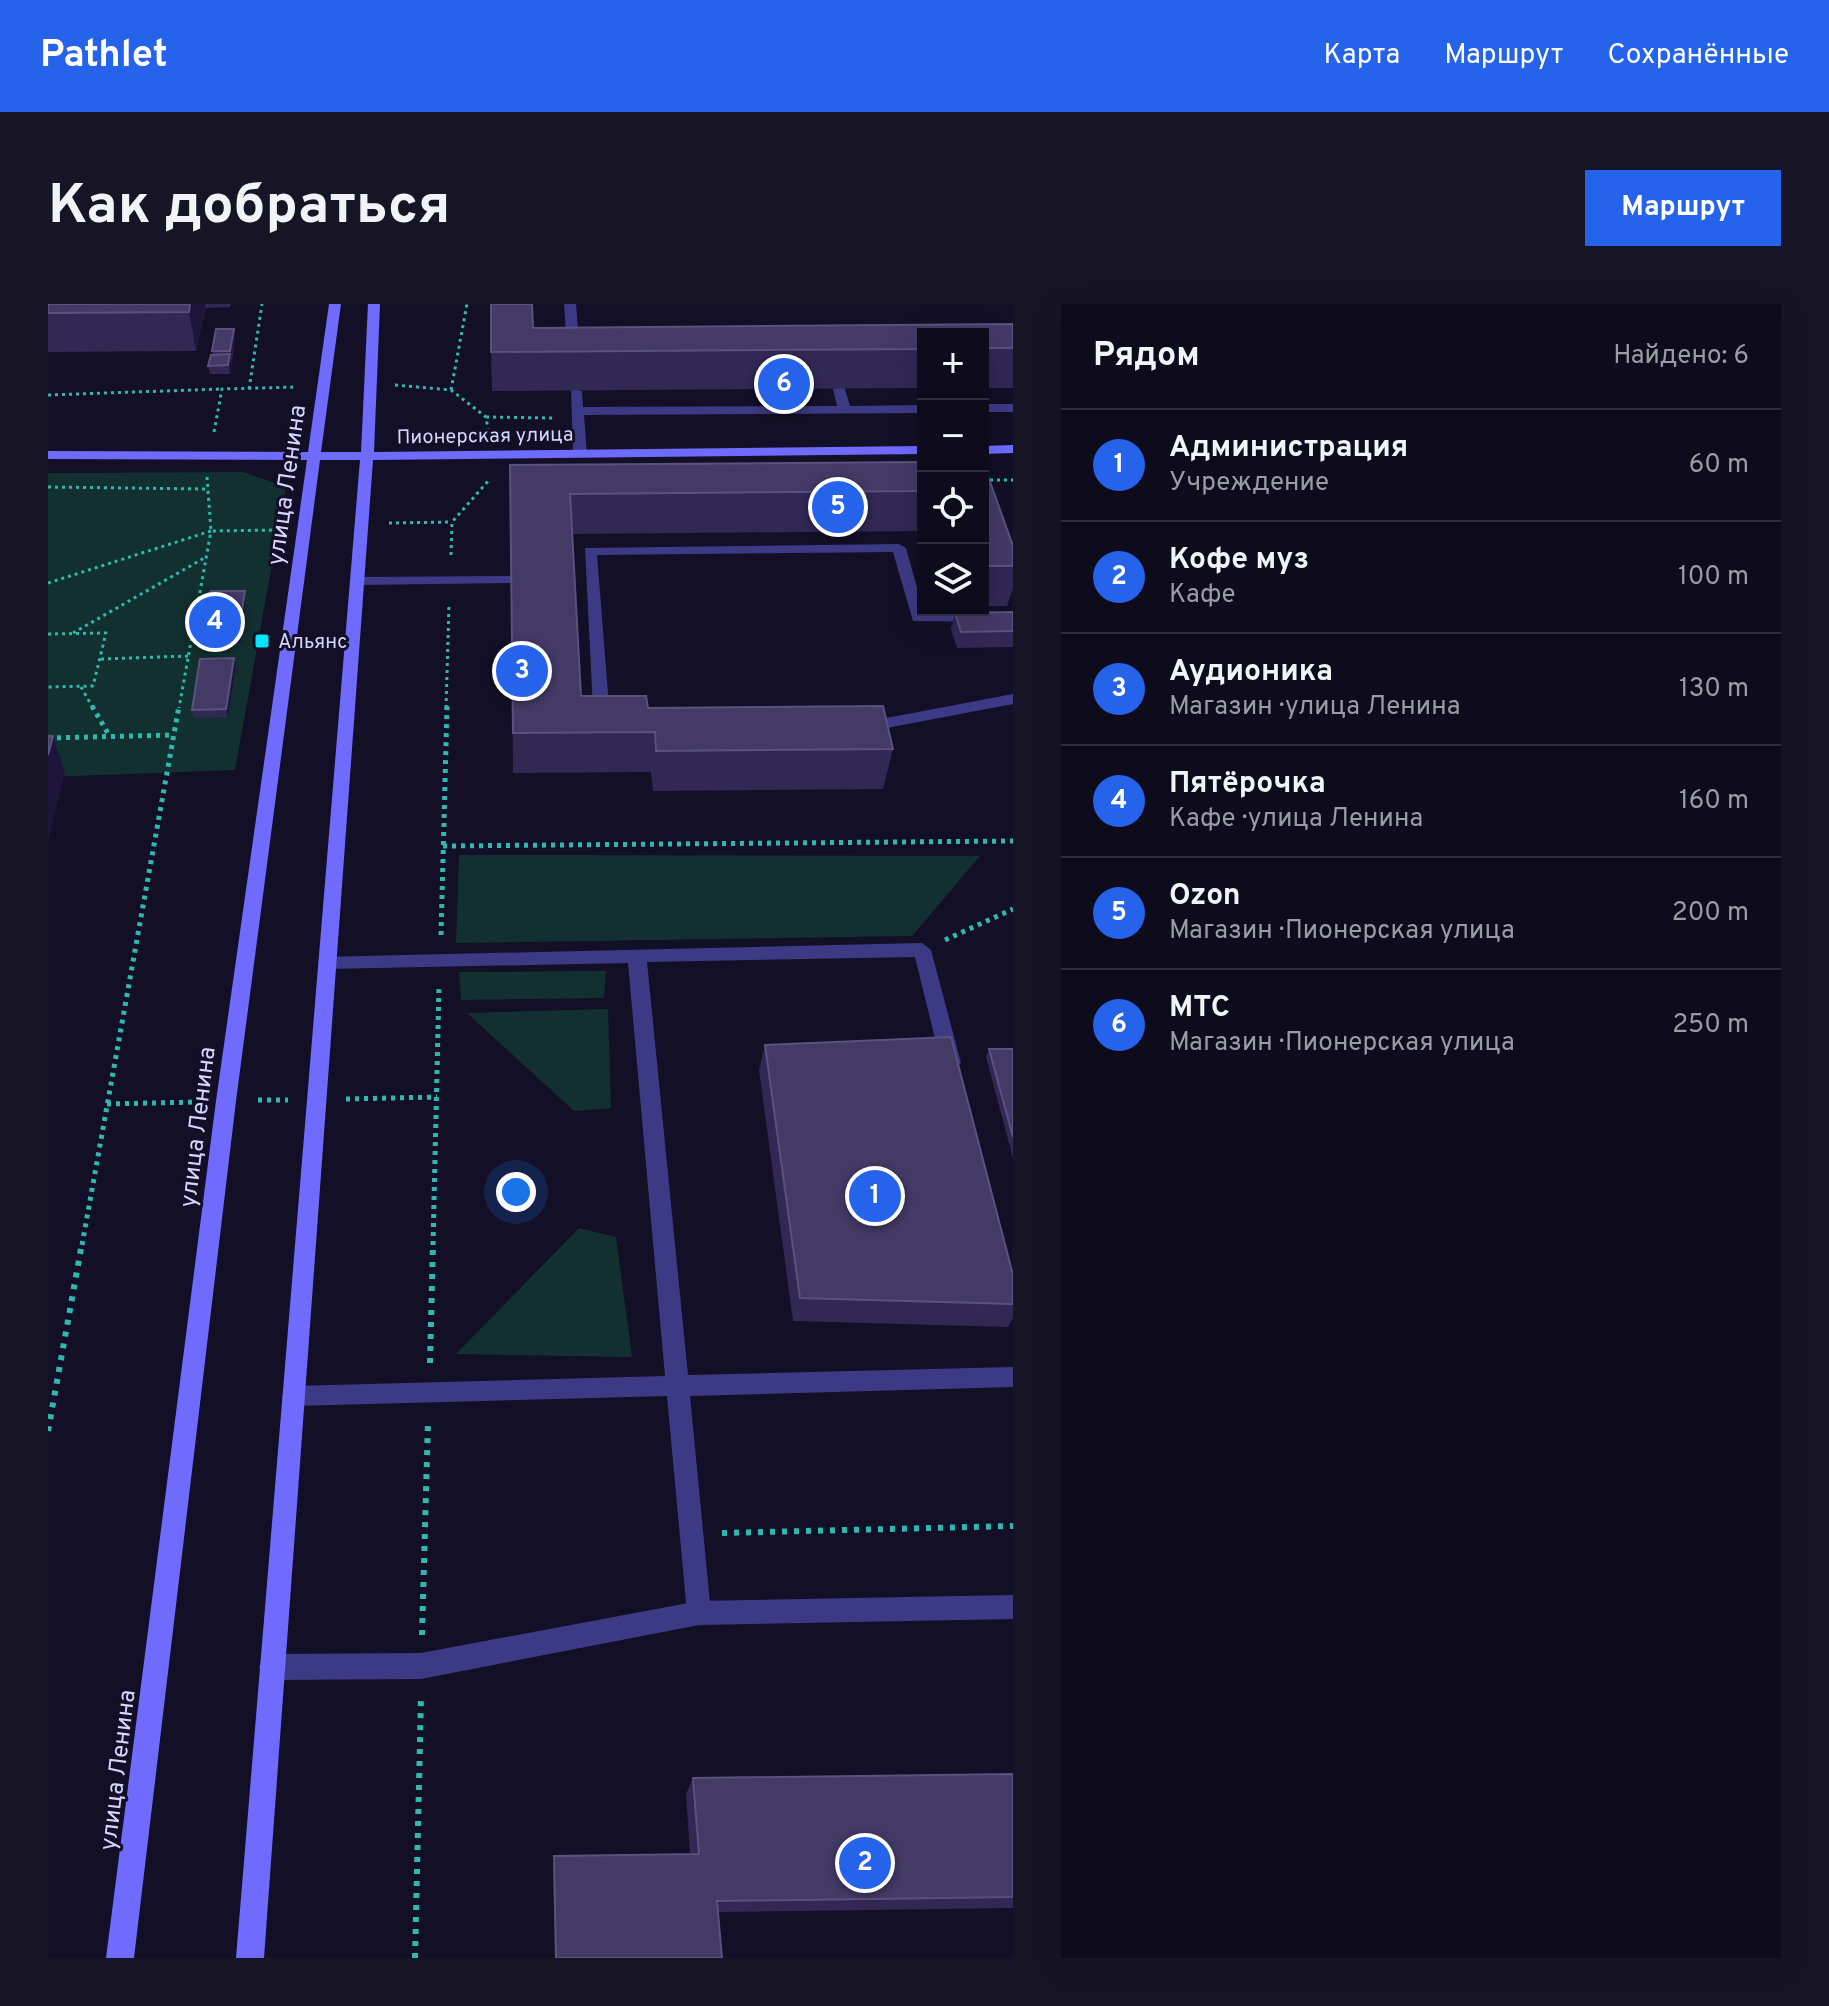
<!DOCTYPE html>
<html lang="ru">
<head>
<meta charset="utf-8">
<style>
  :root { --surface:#0e0b1c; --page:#171425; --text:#f1f3f6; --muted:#9b9ba3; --line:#2e2b3b; --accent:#2563eb }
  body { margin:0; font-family:Overpass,sans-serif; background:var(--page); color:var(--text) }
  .controls { position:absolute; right:24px; top:24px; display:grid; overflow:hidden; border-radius:0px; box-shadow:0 8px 32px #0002 }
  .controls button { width:72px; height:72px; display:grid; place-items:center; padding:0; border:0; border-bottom:2px solid var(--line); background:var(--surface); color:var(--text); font:40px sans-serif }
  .you { position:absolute; left:468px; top:888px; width:28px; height:28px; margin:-20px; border:6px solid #fff; border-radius:50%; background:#1a73e8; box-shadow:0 0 0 12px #1a73e833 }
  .badge { display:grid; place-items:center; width:52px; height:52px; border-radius:50%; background:var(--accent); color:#fff; font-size:26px; font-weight:700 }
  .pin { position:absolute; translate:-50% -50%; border:4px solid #fff; box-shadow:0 2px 8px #0006 }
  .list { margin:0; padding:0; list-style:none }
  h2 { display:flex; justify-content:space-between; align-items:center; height:104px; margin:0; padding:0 32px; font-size:34px }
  h2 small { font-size:26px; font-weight:400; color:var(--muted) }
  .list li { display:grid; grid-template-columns:52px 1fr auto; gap:24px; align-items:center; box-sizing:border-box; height:112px; padding:0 32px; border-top:2px solid var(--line) }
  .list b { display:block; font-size:30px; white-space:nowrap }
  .list p { margin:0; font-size:26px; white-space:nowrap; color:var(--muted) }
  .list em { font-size:26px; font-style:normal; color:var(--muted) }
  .icon { flex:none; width:44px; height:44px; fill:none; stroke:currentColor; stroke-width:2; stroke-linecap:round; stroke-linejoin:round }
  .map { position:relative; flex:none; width:965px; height:1654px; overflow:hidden; border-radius:0px }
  header { display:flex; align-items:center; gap:48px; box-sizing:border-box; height:112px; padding:0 40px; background:var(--accent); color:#fff }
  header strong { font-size:38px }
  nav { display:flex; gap:44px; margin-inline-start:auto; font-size:28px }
  .intro { display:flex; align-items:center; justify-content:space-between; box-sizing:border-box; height:192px; padding:0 48px }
  h1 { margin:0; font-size:56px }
  .button { padding:20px 36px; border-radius:0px; background:var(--accent); color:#fff; font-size:28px; font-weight:700 }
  main { display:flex; gap:48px; padding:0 48px }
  aside { flex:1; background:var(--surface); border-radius:0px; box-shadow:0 8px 32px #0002 }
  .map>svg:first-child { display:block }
  .green { fill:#12302f }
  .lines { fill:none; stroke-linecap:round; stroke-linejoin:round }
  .path-far2 { stroke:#2fb8b0; stroke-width:3; stroke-dasharray:3 4; stroke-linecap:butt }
  .path-far1 { stroke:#2fb8b0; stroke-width:5; stroke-dasharray:4 5; stroke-linecap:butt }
  .path { stroke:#2fb8b0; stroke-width:6; stroke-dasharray:5 7; stroke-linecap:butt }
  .lane { fill:#3d3a85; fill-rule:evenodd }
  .street { fill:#3d3a85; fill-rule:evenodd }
  .secondary { fill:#6f6bff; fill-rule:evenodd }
  .wall { fill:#312854 }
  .shaded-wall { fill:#1d163a }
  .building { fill:#433a66; stroke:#5a527e; stroke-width:2 }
  .poi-dot { fill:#00e5ff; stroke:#130f26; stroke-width:3 }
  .labels { text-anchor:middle; stroke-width:6; stroke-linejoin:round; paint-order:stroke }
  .far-street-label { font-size:20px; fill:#d9d4ff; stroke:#130f26 }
  .far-poi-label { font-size:20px; fill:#d9d4ff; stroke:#130f26; text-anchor:start }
  .street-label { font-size:24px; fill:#d9d4ff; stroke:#130f26 }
</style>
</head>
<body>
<header>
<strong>Pathlet</strong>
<nav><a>Карта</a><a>Маршрут</a><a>Сохранённые</a></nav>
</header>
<div class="intro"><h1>Как добраться</h1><a class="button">Маршрут</a></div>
<main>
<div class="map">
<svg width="965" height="1654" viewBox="0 0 965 1654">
  <rect width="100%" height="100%" fill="#130f26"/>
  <path class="green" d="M195,168L238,183L187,466L0,473V169Z
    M411,551L932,552L864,632L408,639Z
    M558,667L556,694L413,696L411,668Z
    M560,705L563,804L526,807L419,709Z
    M531,924L568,933L584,1053L408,1050Z"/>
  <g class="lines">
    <path class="path-far2" d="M347,81L403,86L438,113L440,126
      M201,85L214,0
      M403,86L419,0
      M0,91L174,85
      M438,113L505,114
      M166,128L174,85L249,83
      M159,173L163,227L231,226
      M935,176H965
      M0,183L157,185
      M341,219L404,218
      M403,251L404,218L441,176
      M0,279L163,227L131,404
      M25,329L158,253
      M0,330L58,329L45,382L0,383
      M53,355L141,352
      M33,383L45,404
      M398,404L401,301"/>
    <path class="path-far1" d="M44,402L62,433
      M0,434L126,431
      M395,542L965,537
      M393,631L399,402
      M897,636L965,605
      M298,795L389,793
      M210,796H240
      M59,800L148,798
      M34,941L131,402
      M385,941L391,681"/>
    <path class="path" d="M382,1059L385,939
      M0,1127L34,939
      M674,1229L965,1222
      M374,1331L380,1117
      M367,1654L373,1393"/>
    <path class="lane" d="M516,0H528L531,40L535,41V47L525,48L519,44Z
      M791,81L797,85L802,102L875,101V109L536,111L539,150L532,154L525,150L523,84L534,87L535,103L789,102L785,85Z
      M935,100H965V108H935Z
      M851,240L858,244L876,309L965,308V318L865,317L845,248L549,251L561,402L572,410L564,415L545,405L537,244Z
      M463,272L468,273V279L309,281L302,277L309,273Z
      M965,390V400L812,429L804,424L812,419Z
      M874,639L883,646L913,759L903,767L893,759L867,653L599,658L640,1071L965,1063V1083L642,1092L663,1309L660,1318L651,1321L642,1318L639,1309L619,1092L245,1102L237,1099L234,1092L237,1085L245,1082L617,1072L580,659L279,665L270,658L273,653Z"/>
    <path class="street" d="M965,1291V1315L651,1321L373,1375L224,1376L215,1372L211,1363L215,1354L224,1350L373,1349L651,1297Z"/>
    <path class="secondary" d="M281,0H293L273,148H313L320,0H332L326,148L875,142V150L325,156L216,1654H188L312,156H272L188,797L86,1654H58L168,797L259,156L0,155V147L260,148Z
      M965,141V149L935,150V142Z"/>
  </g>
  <path class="wall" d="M0,0H183L182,3L158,4L148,47L0,48Z
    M965,20V84H935V30H875V84L444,87L443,48Z
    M186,25L187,33L182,70H162L160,62L164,51V47Z
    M875,158V227L524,230L533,392L845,445L835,485L605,487L603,468L465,469L462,161Z
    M935,158L965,242V284L959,302H935Z
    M197,287L198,295L192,341L157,342L155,333Z
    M965,308V343L909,344L903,325L907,309Z
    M186,354L188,363L180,413L146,414L144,406Z
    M717,741L965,971V1014L960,1023L745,1017L711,766Z
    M941,745H965V854L938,753Z
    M965,1470V1604L670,1608L674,1654H507L505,1565L506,1552L642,1550L638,1490L645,1474Z"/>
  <path class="shaded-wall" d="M142,0H157L158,4L148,47L141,8Z
    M186,25L187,33L183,55L182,47Z
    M182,50L184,59L182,70L180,61Z
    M197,287L198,295L192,341L190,332Z
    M186,354L188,363L180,413L178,405Z
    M5,432L17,468L0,537V451Z"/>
  <path class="building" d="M0,0H142L141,8L0,9Z
    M443,0H484L485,24L965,20V44H935V30H875V45L443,48Z
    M168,25H186L182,47H164Z
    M182,50L180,61L160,62L163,51Z
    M875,158V187L522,190L533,392H598L600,404L835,402L845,445L608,447L607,428L465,429L462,161Z
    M935,158L965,242V262H935Z
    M163,287H197L190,332L155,333Z
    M965,308V327L913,328L907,309Z
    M186,354L178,405L144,406L152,355Z
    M5,432L0,451V433Z
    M903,733L965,971V1000L752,994L717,741Z
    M941,745H965V833Z
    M965,1470V1593L669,1597L674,1654H508L506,1552L651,1550L645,1474Z"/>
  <rect class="poi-dot" x="206" y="329" width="16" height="16" rx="4"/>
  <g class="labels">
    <g class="far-street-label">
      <text transform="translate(437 131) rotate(-1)" y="7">Пионерская улица</text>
    </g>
    <g class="far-poi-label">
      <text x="230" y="344">Альянс</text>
    </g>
    <g class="street-label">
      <text transform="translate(238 181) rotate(-82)" y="8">улица Ленина</text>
      <text transform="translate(149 823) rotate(-83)" y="8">улица Ленина</text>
      <text transform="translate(69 1466) rotate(-83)" y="8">улица Ленина</text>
    </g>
  </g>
</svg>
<div class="controls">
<button>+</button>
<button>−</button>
<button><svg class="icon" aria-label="locate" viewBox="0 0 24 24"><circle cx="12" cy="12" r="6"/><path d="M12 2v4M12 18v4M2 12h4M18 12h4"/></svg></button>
<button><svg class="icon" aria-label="layers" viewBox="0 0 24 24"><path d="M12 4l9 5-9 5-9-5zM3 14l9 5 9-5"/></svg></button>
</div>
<div class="you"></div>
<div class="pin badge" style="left:827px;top:892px">1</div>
<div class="pin badge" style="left:817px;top:1559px">2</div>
<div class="pin badge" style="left:474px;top:367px">3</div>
<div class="pin badge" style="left:167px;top:318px">4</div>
<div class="pin badge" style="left:790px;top:203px">5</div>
<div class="pin badge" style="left:736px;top:80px">6</div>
</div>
<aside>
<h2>Рядом<small>Найдено: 6</small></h2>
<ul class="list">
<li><span class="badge">1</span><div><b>Администрация</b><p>Учреждение</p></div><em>60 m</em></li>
<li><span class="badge">2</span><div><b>Кофе муз</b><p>Кафе</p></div><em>100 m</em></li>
<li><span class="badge">3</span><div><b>Аудионика</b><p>Магазин · улица Ленина</p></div><em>130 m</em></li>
<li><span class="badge">4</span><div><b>Пятёрочка</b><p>Кафе · улица Ленина</p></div><em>160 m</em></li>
<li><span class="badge">5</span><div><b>Ozon</b><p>Магазин · Пионерская улица</p></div><em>200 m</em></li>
<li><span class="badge">6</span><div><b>МТС</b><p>Магазин · Пионерская улица</p></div><em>250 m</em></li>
</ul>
</aside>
</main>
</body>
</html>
